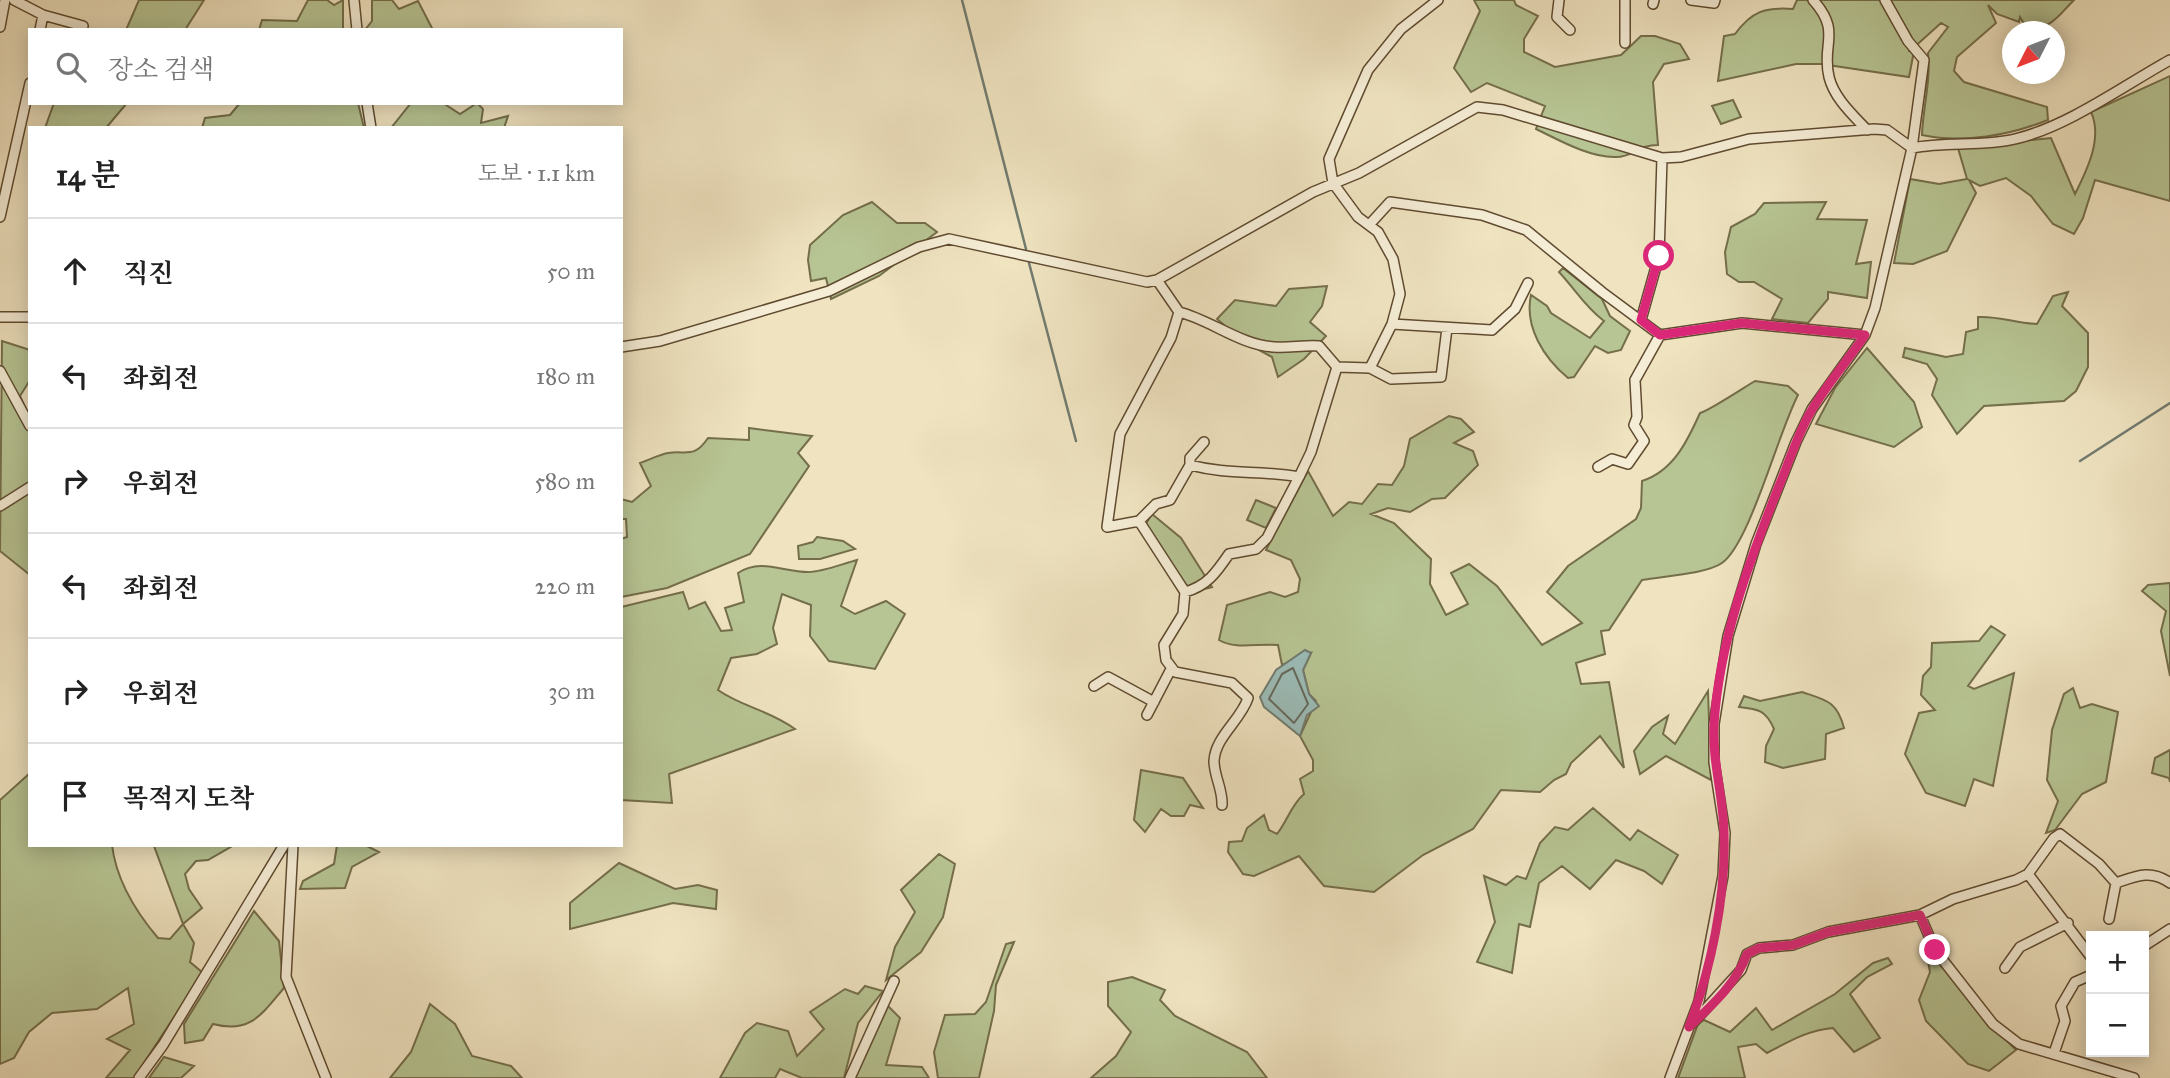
<!DOCTYPE html>
<html lang="ko">
<head>
<meta charset="utf-8">
<style>
  :root { --surface:#fff; --page:#f2f2f2; --text:#222; --muted:#767676; --line:#e0e0e0 }
  body { margin:0; font-family:"IM FELL Great Primer","Noto Serif KR",serif; background:var(--page); color:var(--text) }
  .controls { position:absolute; right:21px; bottom:21px; display:grid; overflow:hidden; border-radius:0px; box-shadow:0 4px 18px #0003 }
  .controls button { width:63px; height:63px; display:grid; place-items:center; padding:0; border:0; border-bottom:2px solid var(--line); background:var(--surface); color:var(--text); font:35px sans-serif }
  .compass { position:absolute; left:2002px; top:21px; width:63px; height:63px; border-radius:50%; background:var(--surface); box-shadow:0 4px 18px #0003; rotate:228deg }
  .stop { position:absolute; width:21px; height:21px; margin:-16px; border:5px solid #db2777; border-radius:50%; background:#fff }
  .stop.end { background:#db2777; border-color:#fff; box-shadow:0 2px 7px #0008 }
  .list { margin:0; padding:0; list-style:none }
  h2 { display:flex; justify-content:space-between; align-items:center; height:91px; margin:0; padding:0 28px; font-size:30px }
  h2 small { font-size:23px; font-weight:400; color:var(--muted) }
  .list li { display:grid; grid-template-columns:46px 1fr auto; gap:21px; align-items:center; box-sizing:border-box; height:105px; padding:0 28px; border-top:2px solid var(--line) }
  .list b { display:block; font-size:26px; white-space:nowrap }
  .list em { font-size:23px; font-style:normal; color:var(--muted) }
  .icon { flex:none; width:38px; height:38px; fill:none; stroke:currentColor; stroke-width:2; stroke-linecap:round; stroke-linejoin:round }
  .map { position:relative; flex:none; width:2170px; height:1078px; overflow:hidden }
  .search { position:absolute; background:var(--surface); box-shadow:0 4px 18px #0003; left:28px; top:28px; width:595px; height:77px; display:flex; align-items:center; gap:18px; box-sizing:border-box; padding:0 24px; border-radius:0px; color:var(--muted); font-size:26px }
  .panel { position:absolute; background:var(--surface); box-shadow:0 4px 18px #0003; left:28px; top:126px; width:595px; height:721px; border-radius:0px }
  .map>svg:first-child { display:block }
  .green { fill:#b7c493; stroke:#746e4a; stroke-width:2 }
  .water { fill:#9cbdb9; stroke:#717b6f; stroke-width:2 }
  .lines { fill:none; stroke-linecap:round; stroke-linejoin:round }
  .shore { stroke:#666a5c; stroke-width:2 }
  .stream { stroke:#717b6f; stroke-width:2.5 }
  .minor-casing { stroke:#604b30; stroke-width:12 }
  .minor { stroke:#f5edd6; stroke-width:9 }
  .route { stroke:#db2777; stroke-width:9 }
</style>
</head>
<body>
<div class="map">
<svg width="2170" height="1078" viewBox="0 0 2170 1078">
  <rect width="100%" height="100%" fill="#efe3c0"/>
  <filter id="stains"><feTurbulence type="fractalNoise" baseFrequency=".00286" numOctaves="4"/><feColorMatrix values="0 0 0 0 .2 0 0 0 0 .09 0 0 0 0 .02 0 0 0 .5 -.17"/></filter>
  <radialGradient id="worn" r=".72"><stop offset=".6" stop-color="#630" stop-opacity="0"/><stop offset="1" stop-color="#630" stop-opacity=".3"/></radialGradient>
  <path class="green" d="M139,0H204L185,30H126Z
    M308,0H327L334,5L343,0V30H259L262,20L297,21Z
    M372,0H392L399,9L418,1L433,30H365L372,21Z
    M1474,0H1514L1516,5L1538,16L1524,39V52L1555,67L1621,55L1641,36H1655L1680,44L1689,59L1664,64L1653,82L1658,145C1637,145 1634,157 1616,157C1590,158 1559,140 1536,129L1545,106L1487,83L1471,92L1454,68L1480,11Z
    M1797,0H2074C2057,17 2054,27 2027,29L2020,17L2019,22L1997,14L1988,5L1996,23L1957,57L1954,71L1964,82L2047,107L2048,120C2010,135 1963,144 1922,135C1923,107 1931,81 1928,53L1948,27L1941,23L1910,51H1914L1909,77L1821,64H1796L1718,81L1724,36L1735,34C1752,11 1765,7 1793,9Z
    M2170,76V201L2095,180L2083,218L2074,234L2053,224L2031,196L2006,178L1980,186L1969,180L1976,193L1947,251L1913,264L1894,263L1910,179L1939,184L1967,179L1958,148L2051,138L2075,194C2087,170 2103,138 2091,112Z
    M1733,100L1741,117L1721,124L1712,106Z
    M54,103H127L106,128H45Z
    M240,103H358L364,128H202L205,118L230,115Z
    M411,103H443L460,114L477,103L483,109L481,123L508,116L504,128H391Z
    M872,202L897,223H925L937,232L879,276L831,299L826,278L811,281L808,260L810,245L843,215Z
    M1826,202L1817,219L1867,220L1856,264L1871,262L1867,298L1828,292V299L1808,323L1772,319L1782,299L1754,282H1739L1727,274L1725,252L1731,227L1755,214L1764,203Z
    M1563,268L1602,299L1610,316L1630,331L1621,350L1608,353L1595,346L1574,377L1568,378C1544,358 1524,327 1531,295L1547,306L1551,313L1590,338L1604,321C1585,307 1575,289 1559,272Z
    M1327,286L1322,306L1310,322L1326,336L1304,359L1278,377L1272,357L1244,342L1217,319L1235,300L1276,306L1289,289Z
    M2068,292L2062,306L2088,333V367L2076,391L2064,401L1984,406L1957,434L1932,395L1937,379L1927,364L1903,357L1905,348L1946,357L1963,354L1966,332L1978,329V317C1999,316 2016,323 2037,324L2053,296Z
    M2,341L30,350V380L20,396L30,418V575L0,551Z
    M1867,348L1914,402L1922,427L1894,447L1816,424L1835,388Z
    M1755,381L1788,386L1798,395C1778,433 1750,543 1722,563C1706,574 1663,576 1642,580L1609,630L1601,631L1605,654L1576,663L1581,684L1609,682L1624,768L1600,736L1571,763L1566,774L1554,780L1540,792L1501,790L1473,829L1423,855L1374,892L1324,886L1299,856L1254,876L1243,874L1228,852L1229,842L1242,841L1247,828L1264,815L1269,830L1277,834C1288,820 1291,805 1304,794L1300,779L1313,771V760L1300,736L1316,701L1309,694L1303,670L1311,653L1282,665L1278,645C1258,643 1236,650 1219,640L1227,605L1270,592L1285,597L1298,592L1300,579L1291,560L1266,550L1308,471L1333,516L1349,502L1362,504L1378,484L1392,485L1404,466L1410,439L1449,416L1461,419L1474,432L1454,443L1473,451L1478,465L1445,498L1432,499L1410,512L1388,508L1371,514L1394,523L1431,559L1430,584L1446,615L1468,604L1451,573L1469,564L1497,586L1542,645L1582,623L1547,592L1568,566L1636,519L1641,508L1642,481C1673,471 1687,442 1700,413C1707,412 1745,387 1755,381Z
    M749,428L812,436L798,453L809,466L750,554L667,588L621,597V539L627,537L626,519H621V499L632,502L651,486L640,463C649,460 658,455 668,453C686,450 694,459 708,438L749,440Z
    M1256,500L1276,508L1266,528L1247,520Z
    M1152,514L1181,538L1212,587L1181,595L1142,530Z
    M817,537L843,541L855,549L820,559H799L798,546L813,542Z
    M857,560L841,606L855,614L886,601L905,614L875,669L829,661L810,636L811,605L782,594L773,628L777,644L757,654L731,658L718,690C742,707 769,710 795,729L669,774L672,803L621,800V607L683,592L689,609L705,602L721,631L732,630L725,608L744,602L738,573C761,558 783,572 808,572C823,572 842,564 857,560Z
    M2170,583V676L2161,631L2166,611L2142,591L2148,585Z
    M1991,626L2005,635L1968,686L1974,689L2014,673L1993,786L1974,779L1965,806L1926,793L1905,754L1919,713L1935,710L1921,695L1923,676L1931,667L1932,643L1979,641Z
    M2073,688L2080,708L2092,704L2118,712L2106,782L2082,794L2055,830L2046,833L2058,801L2047,780L2052,730L2064,694Z
    M1708,691L1711,780L1666,756L1640,774L1634,751L1652,727L1668,716L1663,734L1675,744Z
    M1802,692C1826,700 1837,701 1844,728L1826,734L1825,759L1783,768L1765,762L1766,746L1774,729C1766,710 1758,709 1739,707L1744,696L1760,701Z
    M2170,750V782L2169,778L2152,773L2155,758Z
    M1141,770L1183,778L1203,808L1190,805L1184,816H1171L1161,809L1145,832L1134,820Z
    M30,773V845H112C116,879 136,912 158,938L170,939L183,924L154,846L234,845L208,860L196,861L185,874L189,889L202,908L183,924L194,943L190,962L203,973L134,1078H106L130,1050L107,1039L134,1024L128,988L97,1009L52,1013L29,1032L14,1058L0,1064V800Z
    M1593,808L1630,840L1638,830L1678,855L1662,884L1644,871L1616,860L1590,889L1562,866L1539,883L1530,927L1519,924L1512,973L1477,962L1495,922L1484,876L1506,885L1517,876L1526,879L1540,843L1555,827L1568,830Z
    M337,845H365L379,852L352,867L345,888L300,889L303,881L334,864Z
    M939,854L955,864L943,917L921,952L886,980L895,947L915,912L901,890Z
    M619,863L675,889L698,885L717,890L716,909L673,903L570,929V903Z
    M254,911L279,941L284,988C262,1014 250,1034 213,1024L203,1040L185,1043L184,1024Z
    M1014,942L996,985L994,1011L979,1078H938L934,1052L945,1015L975,1014L986,1002L1006,944Z
    M1926,950L1944,968L1972,1005L2016,1050L1989,1071L1968,1064L1926,1021L1919,1000L1930,972Z
    M1888,958L1892,964L1867,977L1850,994L1880,1038L1854,1052L1833,1028C1808,1030 1788,1042 1767,1053L1756,1044L1738,1047L1745,1078H1678L1698,1024L1704,1020L1730,1032L1756,1008L1772,1030L1835,994L1873,963Z
    M1132,977L1165,990L1160,1000L1175,1016L1247,1052L1267,1078H1091L1116,1056L1131,1032L1108,1006V982Z
    M865,986L883,991L858,1023L844,1078H802L780,1069L775,1078H720L745,1033L757,1023L788,1031L797,1056L824,1029L810,1012L845,989L858,994Z
    M430,1004L455,1024L472,1056L511,1066L522,1078H390L411,1052Z
    M888,1006L900,1018L886,1065L922,1067L929,1078H855Z
    M164,1057L194,1066L181,1078H149Z"/>
  <path class="water" d="M1305,650L1311,653L1303,670L1309,694L1319,706L1307,715L1300,736L1264,707L1260,697L1276,670Z"/>
  <g class="lines">
    <path class="shore" d="M1293,668L1308,704L1294,723L1269,699L1282,674Z"/>
    <path class="stream" d="M962,0L1026,249
      M1029,263L1076,441
      M2080,461L2170,403"/>
    <defs>
      <path id="minor" d="M14,0L43,15L40,30
        M354,0L357,30
        M1559,0L1557,17L1570,30
        M1691,0L1714,3L1715,0
        M1813,0C1842,32 1821,44 1829,77C1834,98 1853,115 1867,130
        M1653,4L1654,0
        M43,15L83,26
        M0,27L5,0
        M1625,43V0
        M367,103L371,128
        M0,217L30,83
        M1369,225L1390,202L1482,215L1526,230L1602,292L1660,335L1742,323L1865,335
        M1157,280L1179,312L1171,338L1120,434L1107,527L1139,521L1156,504L1170,500L1190,465V458L1204,442
        M1179,312C1211,320 1240,345 1274,347C1289,348 1304,345 1319,346L1337,367L1370,368L1392,324L1400,294L1393,259L1378,232L1358,217L1333,183L1329,159L1368,70L1401,29L1438,0
        M0,317H30
        M1641,320L1659,256L1662,158
        M1392,324L1492,330L1515,309L1528,283
        M621,347L660,341L829,291L919,247L949,239L1147,282L1157,280L1313,192L1359,173L1477,107L1503,110L1662,158L1681,157L1749,139L1874,129L1887,130L1912,148C1946,141 1982,147 2015,139C2067,127 2123,86 2170,60
        M1370,368L1391,379L1441,377L1447,328
        M0,371L30,426
        M1190,465C1228,475 1261,470 1299,477L1311,452L1337,367
        M1598,467L1612,459L1628,464L1644,441L1634,425L1637,417L1635,380L1660,335
        M0,506L30,487
        M1139,521L1185,592L1183,614L1164,645L1166,660L1175,672L1232,683L1248,698C1241,720 1215,737 1214,761C1214,776 1223,790 1222,805
        M1185,592C1207,586 1216,573 1229,554L1256,549L1267,538L1299,477
        M1094,686L1108,677L1154,702
        M1147,715L1171,669
        M293,845L286,977L326,1078
        M2028,874L2091,957
        M1920,915L1935,950L1993,1024L2019,1044L2134,1078
        M2109,919L2116,883
        M2144,946L2170,929
        M2005,968L2020,947L2068,923
        M1693,1023L1741,970L1747,954L1759,948L1793,945L1828,932L1920,915L1953,899L2016,880L2028,874L2054,838L2060,834L2099,864L2116,883C2136,876 2151,869 2170,883
        M2054,1053L2065,1021L2061,1006L2075,982L2091,975
        M139,1078L163,1045L284,845
        M850,1078L894,981
        M1670,1078L1699,1001L1723,876L1725,833L1714,762V724L1728,636L1756,544L1796,442L1812,409L1865,335L1875,308L1912,148L1924,60L1908,41L1885,0"/>
    </defs>
    <use href="#minor" class="minor-casing"/>
    <use href="#minor" class="minor"/>
  </g>
  <g class="lines">
    <path class="route" d="M1659,256L1641,320L1660,335L1742,323L1865,335C1848,360 1828,383 1813,408C1798,432 1790,460 1779,486C1749,562 1719,642 1714,725C1712,763 1724,798 1724,835C1726,897 1711,969 1689,1027C1712,1005 1736,984 1747,954L1759,948L1793,945L1828,932L1920,915L1935,950"/>
  </g>
  <rect width="100%" height="100%" filter="url(#stains)"/>
  <rect width="100%" height="100%" fill="url(#worn)"/>
</svg>
<div class="controls">
<button>+</button>
<button>−</button>
</div>
<svg class="compass" viewBox="-18 -18 36 36"><path d="M0-13l5 13h-10z" fill="#e53935"/><path d="M0 13l5-13h-10z" fill="#767676"/></svg>
<div class="stop" style="left:1659px;top:256px"></div>
<div class="stop end" style="left:1935px;top:950px"></div>
<div class="search"><svg class="icon" aria-label="search" viewBox="0 0 24 24"><circle cx="10" cy="10" r="6"/><path d="M15 15l6 6"/></svg>장소 검색</div>
<section class="panel">
<h2>14 분<small>도보 · 1.1 km</small></h2>
<ul class="list">
<li><svg class="icon" aria-label="ahead" viewBox="0 0 24 24"><path d="M12 20V5M6 11l6-6 6 6"/></svg><div><b>직진</b></div><em>50 m</em></li>
<li><svg class="icon" aria-label="left" viewBox="0 0 24 24"><path d="M17 20v-9H6M10 6l-5 5 5 5"/></svg><div><b>좌회전</b></div><em>180 m</em></li>
<li><svg class="icon" aria-label="right" viewBox="0 0 24 24"><path d="M7 20v-9h11M14 6l5 5-5 5"/></svg><div><b>우회전</b></div><em>580 m</em></li>
<li><svg class="icon" aria-label="left" viewBox="0 0 24 24"><path d="M17 20v-9H6M10 6l-5 5 5 5"/></svg><div><b>좌회전</b></div><em>220 m</em></li>
<li><svg class="icon" aria-label="right" viewBox="0 0 24 24"><path d="M7 20v-9h11M14 6l5 5-5 5"/></svg><div><b>우회전</b></div><em>30 m</em></li>
<li><svg class="icon" aria-label="arrive" viewBox="0 0 24 24"><path d="M6 21V4h12l-3 4 3 4H6"/></svg><div><b>목적지 도착</b></div></li>
</ul>
</section>
</div>
</body>
</html>
